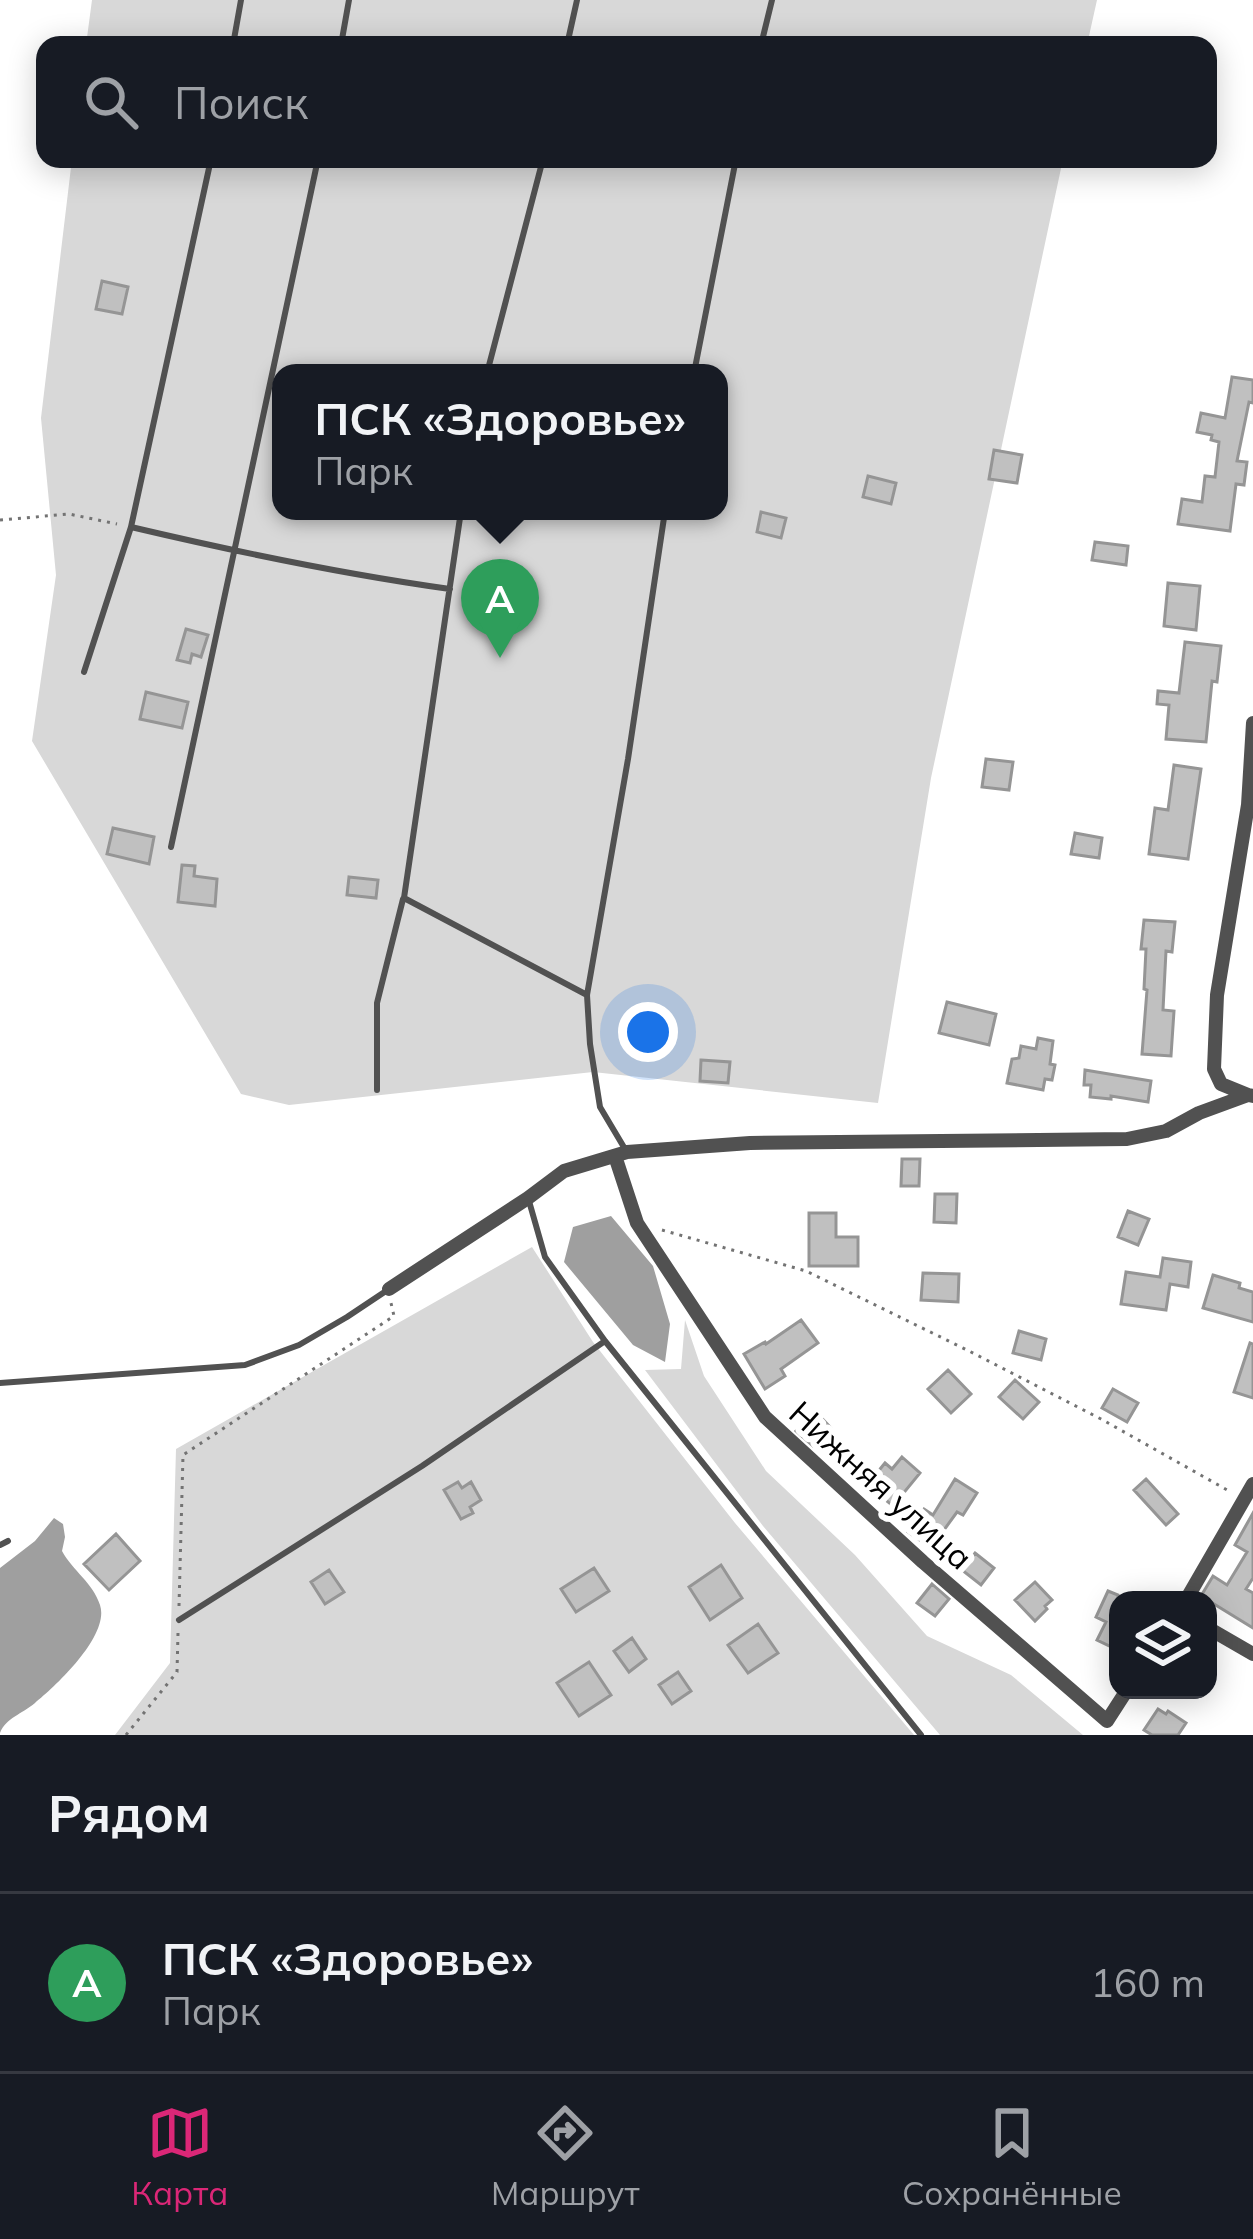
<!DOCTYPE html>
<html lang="ru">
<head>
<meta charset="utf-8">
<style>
  :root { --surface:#171b24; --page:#242831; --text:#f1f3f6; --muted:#9ea1a6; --line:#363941; --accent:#db2777 }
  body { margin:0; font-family:Mulish,sans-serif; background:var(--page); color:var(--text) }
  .controls { position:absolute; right:36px; bottom:36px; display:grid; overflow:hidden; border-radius:24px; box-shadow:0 6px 30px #0003 }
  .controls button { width:108px; height:108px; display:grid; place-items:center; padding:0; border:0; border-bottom:3px solid var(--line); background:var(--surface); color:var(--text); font:60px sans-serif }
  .you { position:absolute; left:648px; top:1032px; width:42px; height:42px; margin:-30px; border:9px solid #fff; border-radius:50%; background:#1a73e8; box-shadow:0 0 0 18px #1a73e833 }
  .badge { display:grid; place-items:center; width:78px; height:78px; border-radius:50%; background:var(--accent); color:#fff; font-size:39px; font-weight:700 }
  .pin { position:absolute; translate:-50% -99px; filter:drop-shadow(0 3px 6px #0008) }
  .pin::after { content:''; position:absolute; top:63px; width:42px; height:36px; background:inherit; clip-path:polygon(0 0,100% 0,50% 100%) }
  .popup { position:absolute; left:272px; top:364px; width:456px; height:156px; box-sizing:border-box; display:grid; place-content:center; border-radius:24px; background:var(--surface); filter:drop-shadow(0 3px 9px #0005); font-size:39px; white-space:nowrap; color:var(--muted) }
  .popup b { font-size:45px; color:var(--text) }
  .popup::after { content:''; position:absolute; left:50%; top:100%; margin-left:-24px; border:24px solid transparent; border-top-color:var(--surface) }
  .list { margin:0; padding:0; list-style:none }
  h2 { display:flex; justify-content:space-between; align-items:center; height:156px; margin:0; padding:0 48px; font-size:51px }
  h2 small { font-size:39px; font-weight:400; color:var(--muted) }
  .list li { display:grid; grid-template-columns:78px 1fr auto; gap:36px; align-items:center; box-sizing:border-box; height:180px; padding:0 48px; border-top:3px solid var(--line) }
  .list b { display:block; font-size:45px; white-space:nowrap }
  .list p { margin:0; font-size:39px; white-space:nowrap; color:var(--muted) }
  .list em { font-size:39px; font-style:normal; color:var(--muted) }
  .icon { flex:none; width:66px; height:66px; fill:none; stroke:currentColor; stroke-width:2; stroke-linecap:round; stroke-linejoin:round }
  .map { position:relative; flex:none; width:1253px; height:1735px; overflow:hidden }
  .search { position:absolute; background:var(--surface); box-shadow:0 6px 30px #0003; left:36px; right:36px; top:36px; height:132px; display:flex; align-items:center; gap:30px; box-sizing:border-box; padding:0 42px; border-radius:24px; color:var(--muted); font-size:45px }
  .sheet { height:336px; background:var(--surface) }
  nav { display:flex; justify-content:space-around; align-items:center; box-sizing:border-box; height:168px; border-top:3px solid var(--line); background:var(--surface); font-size:33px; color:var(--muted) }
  nav a { display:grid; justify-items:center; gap:6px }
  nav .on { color:var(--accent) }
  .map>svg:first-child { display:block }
  .green { fill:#d8d8d8; fill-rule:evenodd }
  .water { fill:#9f9f9f }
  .building { fill:#c0c0c0; stroke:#959595; stroke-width:3 }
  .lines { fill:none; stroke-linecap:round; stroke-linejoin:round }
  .path { stroke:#737373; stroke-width:3; stroke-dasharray:3 6; stroke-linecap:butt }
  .lane { stroke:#515151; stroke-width:6 }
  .street { stroke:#515151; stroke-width:14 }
  .labels { text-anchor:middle; stroke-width:12; stroke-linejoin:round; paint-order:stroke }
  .street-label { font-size:33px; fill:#000; stroke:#fff }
</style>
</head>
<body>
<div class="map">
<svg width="1253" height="1735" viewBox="0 0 1253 1735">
  <rect width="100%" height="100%" fill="#fff"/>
  <path class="green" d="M92,0H1097L1087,45H86Z
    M72,159H1063L931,778L878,1103L593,1072L289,1105L241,1094L32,741L56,575L41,418ZM281,373H719V511H281Z
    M532,1247L593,1342L735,1523L914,1735H115L170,1663L176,1449Z
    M685,1320L704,1376L766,1471L855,1555L927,1636L1011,1675L1083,1735H940L763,1526L645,1370L681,1369Z"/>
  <path class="water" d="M611,1216L653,1266L670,1324L665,1362L633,1345L564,1262L573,1227Z
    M54,1518L63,1524L65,1537L62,1551C73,1571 93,1583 100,1605C110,1635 57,1685 35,1703C22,1714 6,1718 0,1733V1568L35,1541Z"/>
  <path class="building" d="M102,281L128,287L122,314L96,309Z
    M1232,377L1253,380V403L1249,402L1237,461L1247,462L1244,485L1236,484L1230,531L1178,524L1182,499L1202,502L1205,476L1215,477L1219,442L1211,440L1212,435L1197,432L1201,413L1225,418Z
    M994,450L1022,455L1017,483L989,479Z
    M868,476L896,483L891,504L863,497Z
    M761,512L786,518L781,538L757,532Z
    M1095,542L1128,546L1126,565L1092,560Z
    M1168,583L1200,586L1196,630L1164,626Z
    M186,629L208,635L201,657L192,654L190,663L177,660Z
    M1185,642L1221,646L1217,682L1212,681L1206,742L1166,739L1169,705L1157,704L1158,691L1179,693Z
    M146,692L188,702L182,728L140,719Z
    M986,759L1013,762L1009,790L982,787Z
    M1174,765L1201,769L1188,859L1149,854L1155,808L1168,810Z
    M113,828L154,837L149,864L107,854Z
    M1075,833L1102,838L1099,858L1071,854Z
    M182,865L195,866L194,876L217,879L215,906L178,902Z
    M349,877L378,880L376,898L347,895Z
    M1144,920L1175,922L1172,952L1166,951L1163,1010L1174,1011L1171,1056L1142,1054L1147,990L1144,989L1146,949H1141Z
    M947,1002L996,1014L989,1045L939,1033Z
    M1038,1038L1053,1041L1050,1064L1055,1065L1052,1080L1045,1079L1043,1090L1007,1083L1012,1059L1019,1058L1021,1046L1036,1049Z
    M701,1060L730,1062L728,1083L700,1081Z
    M1085,1070L1151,1081L1148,1102L1111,1096V1099L1090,1097L1091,1085H1084Z
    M902,1159H920L919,1186H901Z
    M935,1194H957L956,1223L934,1222Z
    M1128,1211L1149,1219L1138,1245L1118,1237Z
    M809,1213H836V1237H858V1266H809Z
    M1163,1258L1191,1262L1188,1287L1170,1284L1166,1310L1121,1304L1126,1272L1160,1277Z
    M923,1273L959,1274L958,1302L921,1300Z
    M1213,1275L1240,1283L1239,1288L1253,1292V1322L1203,1308Z
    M801,1320L818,1343L781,1369L785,1376L765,1389L744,1354L765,1342L766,1344Z
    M1019,1331L1046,1339L1041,1360L1013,1353Z
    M1250,1343L1253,1344V1398L1234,1392Z
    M948,1370L971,1394L951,1413L928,1389Z
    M1015,1380L1039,1402L1023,1419L999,1397Z
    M1113,1389L1138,1403L1127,1422L1102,1408Z
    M816,1412L831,1428L813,1446L796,1431Z
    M902,1457L920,1473L893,1506L867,1485L885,1463L892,1469Z
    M955,1479L977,1493L963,1515L957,1512L931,1548L908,1532L924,1509L933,1515Z
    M1146,1479L1178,1514L1166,1525L1134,1490Z
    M458,1482L462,1488L471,1482L481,1500L470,1507L473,1513L461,1519L444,1490Z
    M1253,1513V1578L1246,1589L1253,1593V1628L1201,1596L1213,1576L1227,1585L1247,1552L1235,1545Z
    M116,1534L140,1561L109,1590L84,1564Z
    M975,1553L994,1568L981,1585L962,1570Z
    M721,1565L742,1598L710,1620L689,1587Z
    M594,1568L609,1591L576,1612L561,1589Z
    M329,1570L344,1592L325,1604L311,1582Z
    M1035,1582L1052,1600L1045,1606L1047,1609L1035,1621L1015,1600Z
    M932,1584L949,1599L935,1616L917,1603Z
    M1108,1591L1118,1595V1650L1097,1640L1106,1622L1096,1617Z
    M758,1624L778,1653L748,1673L728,1645Z
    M632,1638L646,1659L629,1672L614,1651Z
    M589,1662L611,1695L579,1716L557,1683Z
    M678,1672L691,1691L672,1704L659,1685Z
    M1158,1709L1166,1714L1168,1711L1186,1723L1178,1735H1152L1144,1730Z"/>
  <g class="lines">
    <path class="path" d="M0,520L69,514L117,524
      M662,1230L806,1271L969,1351L1101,1419L1229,1491
      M179,1606L183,1455L394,1316L391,1303
      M126,1735L177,1672L178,1633"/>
    <path class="lane" d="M233,45L241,0
      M341,45L349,0
      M567,45L577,0
      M761,45L772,0
      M487,373L543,159
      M694,373L736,159
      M461,511L404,898L587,995
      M131,527C237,552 342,574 450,589
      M84,672L131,527L211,159
      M171,847L318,159
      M377,1090V1003L403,899
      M625,1149L600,1107L590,1044L587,995L628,759L665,511
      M529,1201L545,1257L605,1341L921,1735
      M0,1383L245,1365L299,1345L347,1317L386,1291
      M0,1545L8,1541
      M179,1620L422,1466L605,1341"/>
    <path class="street" d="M1248,1095L1221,1084L1214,1069L1217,995L1248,805L1253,723
      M615,1156L637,1223L765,1417L923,1562L1107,1721L1127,1690
      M389,1289L528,1198L564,1171L627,1152L750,1143L1127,1139L1166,1131L1199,1113L1248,1095L1253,1096
      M1186,1600L1253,1484
      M1208,1628L1253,1654"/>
  </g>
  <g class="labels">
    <g class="street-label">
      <text transform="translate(881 1485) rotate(42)" y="12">Нижняя улица</text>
    </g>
  </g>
</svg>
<div class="controls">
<button><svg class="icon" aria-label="layers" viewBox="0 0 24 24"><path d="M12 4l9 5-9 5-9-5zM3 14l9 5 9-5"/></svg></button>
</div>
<div class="you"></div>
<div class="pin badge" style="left:500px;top:658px;background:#2e9e5b">A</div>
<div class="popup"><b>ПСК «Здоровье»</b>Парк</div>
<div class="search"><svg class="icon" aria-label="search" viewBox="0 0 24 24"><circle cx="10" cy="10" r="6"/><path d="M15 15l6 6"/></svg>Поиск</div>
</div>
<section class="sheet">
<h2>Рядом<small></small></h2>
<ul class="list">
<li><span class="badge" style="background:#2e9e5b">A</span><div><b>ПСК «Здоровье»</b><p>Парк</p></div><em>160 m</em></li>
</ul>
</section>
<nav>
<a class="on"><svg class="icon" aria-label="map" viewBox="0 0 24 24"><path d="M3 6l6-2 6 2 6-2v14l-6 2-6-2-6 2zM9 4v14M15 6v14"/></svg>Карта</a>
<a><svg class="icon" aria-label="directions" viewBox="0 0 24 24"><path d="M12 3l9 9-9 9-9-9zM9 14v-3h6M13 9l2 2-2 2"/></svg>Маршрут</a>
<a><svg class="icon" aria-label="saved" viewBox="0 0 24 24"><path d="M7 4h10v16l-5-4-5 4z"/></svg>Сохранённые</a>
</nav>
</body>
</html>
